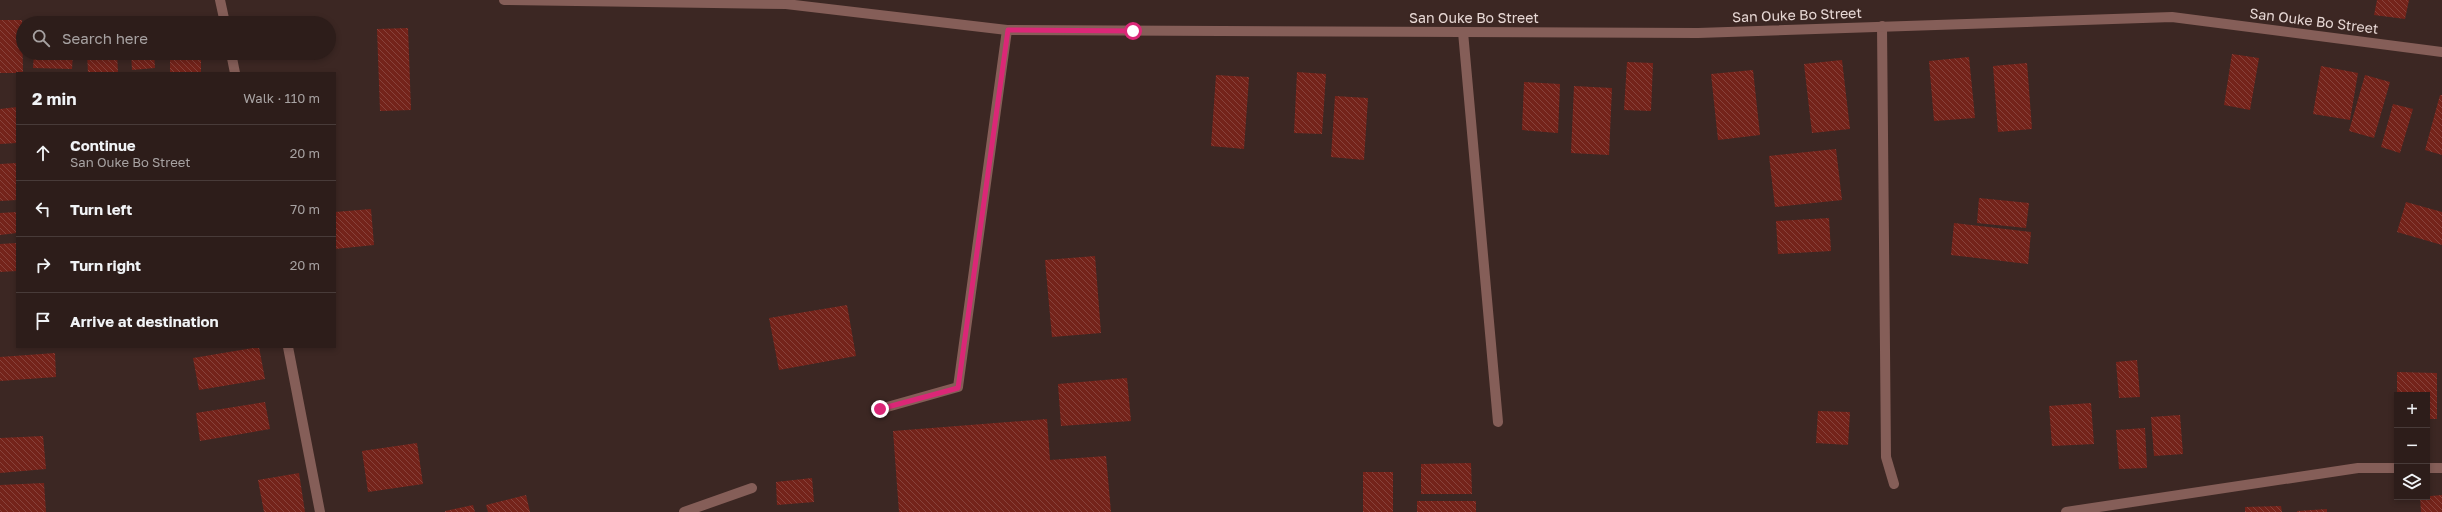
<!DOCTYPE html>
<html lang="en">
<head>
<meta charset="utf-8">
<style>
  :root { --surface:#2d1d1a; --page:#392a27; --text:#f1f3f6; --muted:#a7a2a2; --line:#483b39 }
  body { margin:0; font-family:"Golos Text",sans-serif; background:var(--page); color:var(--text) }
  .controls { position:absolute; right:12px; bottom:12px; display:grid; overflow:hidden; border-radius:0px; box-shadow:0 2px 6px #0003 }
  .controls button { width:36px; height:36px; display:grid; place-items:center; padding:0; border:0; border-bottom:1px solid var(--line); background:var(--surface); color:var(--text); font:20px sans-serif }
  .stop { position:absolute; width:12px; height:12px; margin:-9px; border:3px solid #db2777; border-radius:50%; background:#fff }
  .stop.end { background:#db2777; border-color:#fff; box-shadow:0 1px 4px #0008 }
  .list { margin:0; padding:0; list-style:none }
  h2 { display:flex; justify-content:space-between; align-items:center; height:52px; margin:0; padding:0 16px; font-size:17px }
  h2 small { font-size:13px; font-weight:400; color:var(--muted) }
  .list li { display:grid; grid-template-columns:26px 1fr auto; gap:12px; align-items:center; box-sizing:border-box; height:56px; padding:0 16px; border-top:1px solid var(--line) }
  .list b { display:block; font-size:15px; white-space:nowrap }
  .list p { margin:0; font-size:13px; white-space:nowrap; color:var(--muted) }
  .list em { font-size:13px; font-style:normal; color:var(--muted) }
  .icon { flex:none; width:22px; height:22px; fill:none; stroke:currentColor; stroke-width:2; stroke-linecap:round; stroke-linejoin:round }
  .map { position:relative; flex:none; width:2442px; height:512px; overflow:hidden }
  .search { position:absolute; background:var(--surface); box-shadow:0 2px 6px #0003; left:16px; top:16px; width:320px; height:44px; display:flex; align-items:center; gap:10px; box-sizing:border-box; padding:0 14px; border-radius:22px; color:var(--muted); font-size:15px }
  .panel { position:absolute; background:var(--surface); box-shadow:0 2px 6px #0003; left:16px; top:72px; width:320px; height:276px; border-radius:0px }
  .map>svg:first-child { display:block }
  .building { fill:url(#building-back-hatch) }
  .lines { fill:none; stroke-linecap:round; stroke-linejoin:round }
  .service { stroke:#855e58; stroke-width:10 }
  .minor { stroke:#855e58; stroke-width:10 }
  .tertiary { stroke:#855e58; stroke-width:10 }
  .route { stroke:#db2777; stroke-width:5 }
  .labels { text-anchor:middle; stroke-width:3.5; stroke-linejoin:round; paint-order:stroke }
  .street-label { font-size:14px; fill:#e8d9d6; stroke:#3c2723 }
</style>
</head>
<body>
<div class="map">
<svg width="2442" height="512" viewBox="0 0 2442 512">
  <defs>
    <pattern id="building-back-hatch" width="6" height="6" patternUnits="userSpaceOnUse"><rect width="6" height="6" fill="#74231a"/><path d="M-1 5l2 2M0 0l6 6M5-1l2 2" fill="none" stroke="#88423b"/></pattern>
  </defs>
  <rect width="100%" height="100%" fill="#3c2723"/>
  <path class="building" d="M2377,0H2409L2405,19L2374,15Z
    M200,16V23H169V17Z
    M36,18L74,19V23H35Z
    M0,20H22L23,73H0Z
    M408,28L411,110L380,111L377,29Z
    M34,53H73L72,69L33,68Z
    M87,53H117L118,73H88Z
    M131,53H154L155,68L132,70Z
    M170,53H201V73H170Z
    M2232,54L2259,58L2250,110L2224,105Z
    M1969,57L1975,118L1934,121L1929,61Z
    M1842,60L1850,129L1812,133L1804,64Z
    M1627,62L1653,63L1651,111L1624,110Z
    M2027,63L2032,129L1998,132L1993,66Z
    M2321,66L2358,73L2350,120L2313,114Z
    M1753,70L1760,135L1718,140L1711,74Z
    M1297,72L1326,74L1322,134L1294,133Z
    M1216,75L1249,77L1244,149L1211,146Z
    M2365,75L2390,82L2374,138L2349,131Z
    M1524,82L1560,84L1558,133L1522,130Z
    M1574,86L1612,88L1609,155L1571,153Z
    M2440,95H2442V155L2425,150Z
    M1335,96L1368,98L1364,160L1331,157Z
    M2393,104L2413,109L2400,153L2381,147Z
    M17,107V143L0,144V109Z
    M1836,149L1842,200L1775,207L1769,156Z
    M17,163V200L0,201V164Z
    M1979,198L2029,203L2026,228L1977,223Z
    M2406,202L2442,212V245L2397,232Z
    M371,209L374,245L335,249V212Z
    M17,212V233L0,235V213Z
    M1829,218L1831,251L1778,254L1776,221Z
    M1954,223L2031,232L2028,264L1951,255Z
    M17,243V271L0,272V244Z
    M1095,256L1101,333L1052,337L1045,260Z
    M847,305L856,356L779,370L769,318Z
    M259,347L265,379L199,390L193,358Z
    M55,353L56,377L0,381V357Z
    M2137,360L2140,397L2119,398L2116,362Z
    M2397,372L2437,373V419H2427V395H2397Z
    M1127,378L1131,421L1061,426L1058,384Z
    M265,402L270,429L200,441L196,413Z
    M2091,403L2094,444L2052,446L2049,406Z
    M1818,411L1850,412L1848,445L1816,443Z
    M2180,415L2183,454L2154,456L2151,417Z
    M1047,419L1050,460L1106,456L1111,512H899L893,431Z
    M2145,428L2147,468L2119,469L2116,430Z
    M43,436L46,469L0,473V438Z
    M417,443L423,484L368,492L362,451Z
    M1471,463L1472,494H1421V464Z
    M1363,472H1393V512H1363Z
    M299,473L305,512H264L258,480Z
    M812,478L814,502L777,505L776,482Z
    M44,483L46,512H0V485Z
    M526,495L530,512H488L486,505Z
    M2442,495V512H2421L2420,497Z
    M1417,501H1476V512H1417Z
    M473,505L475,512H445V511Z
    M2281,506L2282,512H2245V507Z
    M2327,509V512H2297V511Z"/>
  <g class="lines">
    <path class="service" d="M880,409L958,387L1007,30"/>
    <path class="minor" d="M220,0L225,23
      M1882,26L1886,457L1894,484
      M1463,32L1498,422
      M231,53L235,73
      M288,347L320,512
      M2427,468H2442
      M684,512L752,488
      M2066,512L2358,468H2397"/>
    <path class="tertiary" d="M504,0L786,4L1007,30L1698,33L2172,17L2442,52"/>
  </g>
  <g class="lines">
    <path class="route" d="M880,409L958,388L1008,30L1133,31"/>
  </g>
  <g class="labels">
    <g class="street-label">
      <text transform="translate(1797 15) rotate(-2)" y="5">San Ouke Bo Street</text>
      <text x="1474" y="23">San Ouke Bo Street</text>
      <text transform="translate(2314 21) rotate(7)" y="5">San Ouke Bo Street</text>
    </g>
  </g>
</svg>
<div class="controls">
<button>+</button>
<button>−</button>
<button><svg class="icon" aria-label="layers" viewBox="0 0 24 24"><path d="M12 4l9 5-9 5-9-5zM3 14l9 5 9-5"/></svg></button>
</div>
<div class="stop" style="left:1133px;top:31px"></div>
<div class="stop end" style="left:880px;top:409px"></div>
<div class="search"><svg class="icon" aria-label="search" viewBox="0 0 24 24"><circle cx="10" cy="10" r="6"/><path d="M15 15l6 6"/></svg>Search here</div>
<section class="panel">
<h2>2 min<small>Walk · 110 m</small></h2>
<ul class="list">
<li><svg class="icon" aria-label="ahead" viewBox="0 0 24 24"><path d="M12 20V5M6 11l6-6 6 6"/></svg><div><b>Continue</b><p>San Ouke Bo Street</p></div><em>20 m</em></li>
<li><svg class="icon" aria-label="left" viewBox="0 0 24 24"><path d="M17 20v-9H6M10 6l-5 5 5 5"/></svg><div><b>Turn left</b></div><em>70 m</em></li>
<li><svg class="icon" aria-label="right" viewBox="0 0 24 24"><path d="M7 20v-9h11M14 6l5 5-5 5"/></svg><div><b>Turn right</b></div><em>20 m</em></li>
<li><svg class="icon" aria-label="arrive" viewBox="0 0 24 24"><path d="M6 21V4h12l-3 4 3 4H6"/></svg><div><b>Arrive at destination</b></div></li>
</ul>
</section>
</div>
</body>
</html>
